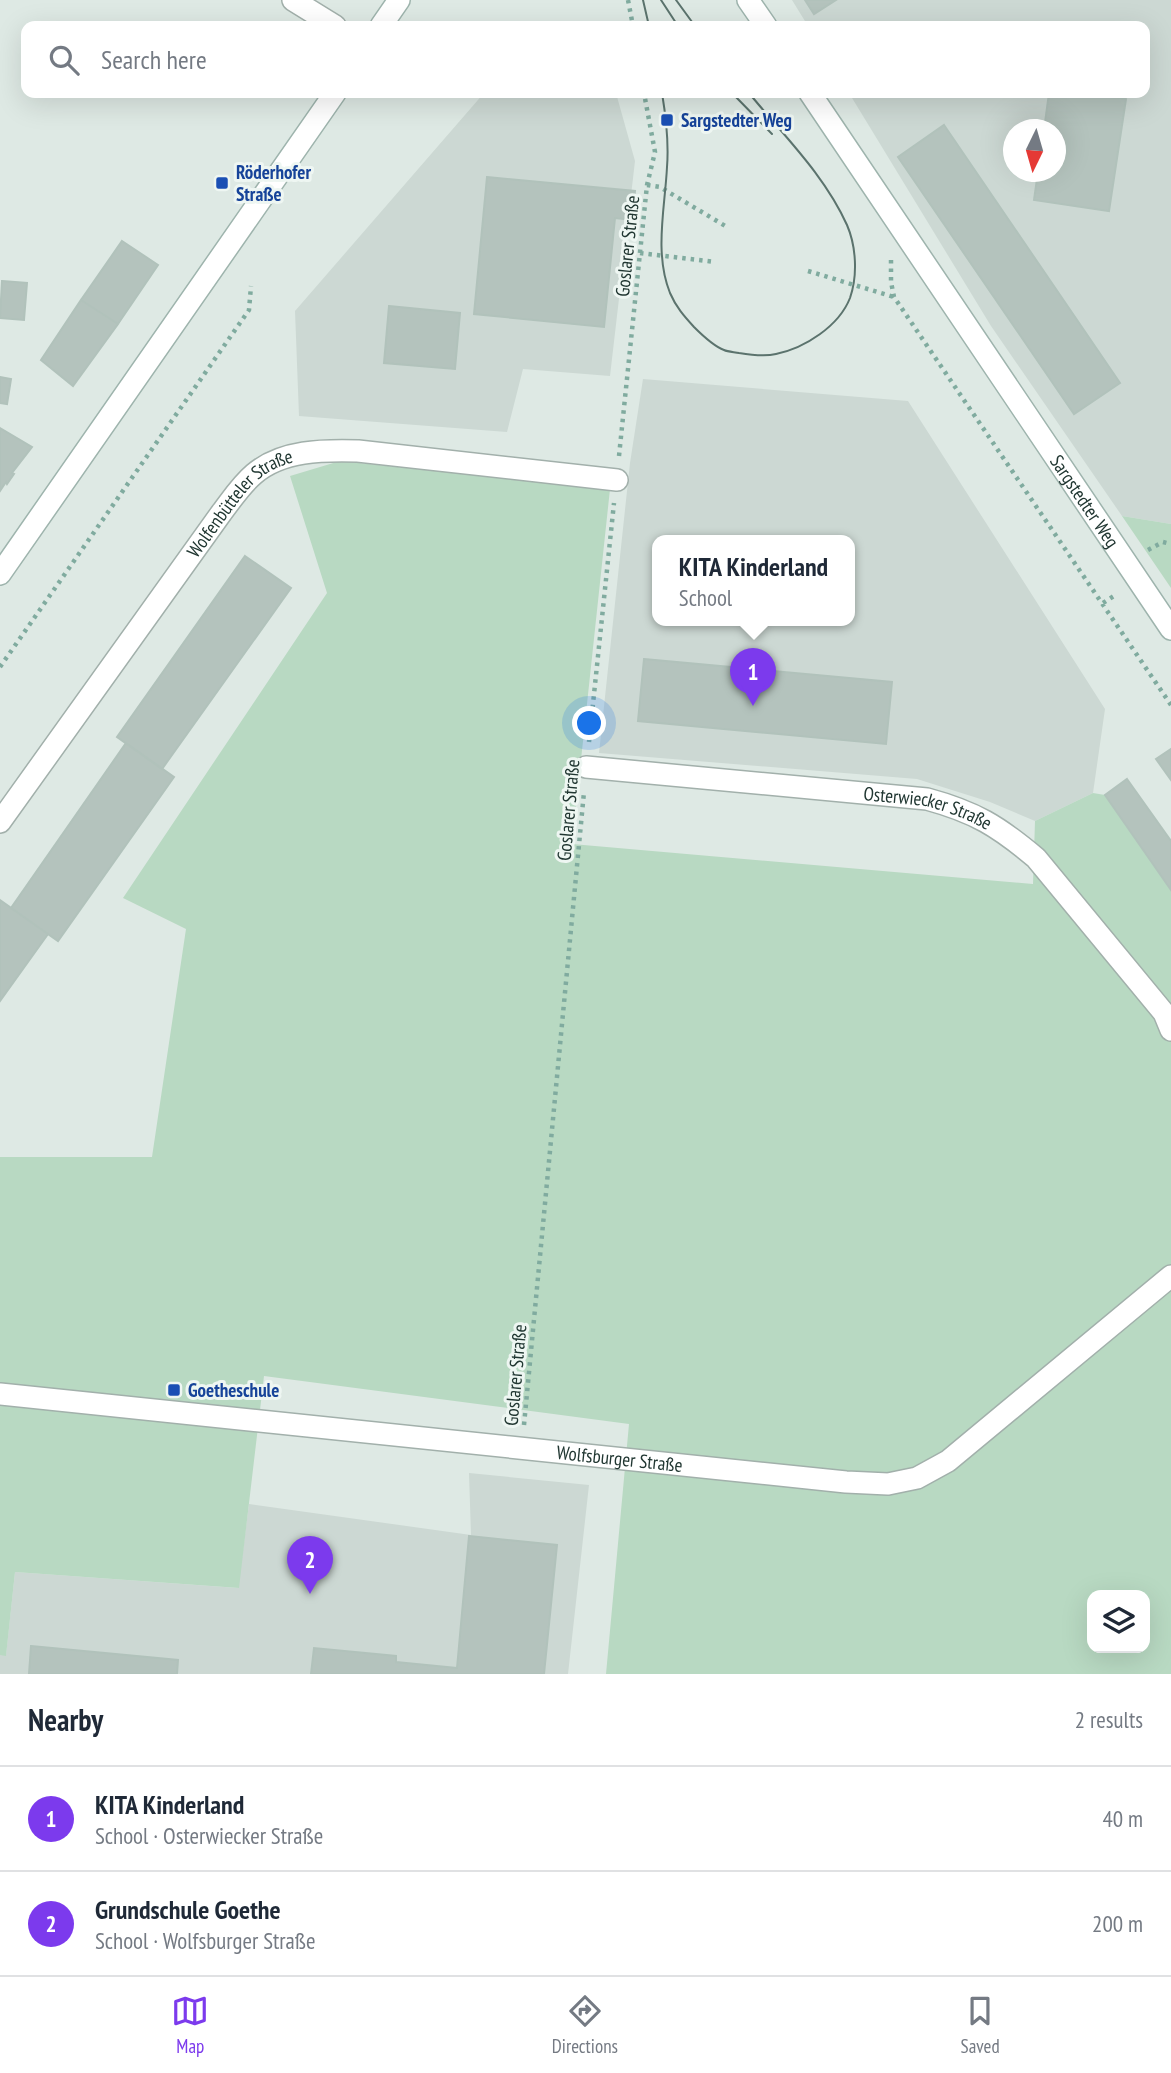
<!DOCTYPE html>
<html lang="en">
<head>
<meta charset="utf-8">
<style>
  :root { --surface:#fff; --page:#f6f6f7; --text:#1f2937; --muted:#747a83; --line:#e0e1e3; --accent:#7c3aed }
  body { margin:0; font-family:"PT Sans Narrow",sans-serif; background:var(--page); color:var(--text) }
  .controls { position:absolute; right:21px; bottom:21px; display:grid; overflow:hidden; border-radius:14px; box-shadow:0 7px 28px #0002 }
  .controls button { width:63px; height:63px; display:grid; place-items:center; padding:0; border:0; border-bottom:2px solid var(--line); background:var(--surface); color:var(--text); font:35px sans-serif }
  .compass { position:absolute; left:1003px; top:119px; width:63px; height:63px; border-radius:50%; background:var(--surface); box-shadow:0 7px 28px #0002; rotate:185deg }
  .you { position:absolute; left:590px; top:724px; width:24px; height:24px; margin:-18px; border:5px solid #fff; border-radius:50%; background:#1a73e8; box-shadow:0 0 0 10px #1a73e833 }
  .badge { display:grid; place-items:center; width:46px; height:46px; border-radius:50%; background:var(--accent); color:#fff; font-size:23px; font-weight:700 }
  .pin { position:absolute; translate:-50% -58px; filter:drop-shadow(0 2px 4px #0008) }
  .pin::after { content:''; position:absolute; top:37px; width:24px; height:21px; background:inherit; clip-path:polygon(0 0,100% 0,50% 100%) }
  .popup { position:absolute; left:652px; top:535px; width:203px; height:91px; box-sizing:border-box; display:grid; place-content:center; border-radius:14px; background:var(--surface); filter:drop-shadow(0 2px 5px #0005); font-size:23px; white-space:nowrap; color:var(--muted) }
  .popup b { font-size:26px; color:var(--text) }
  .popup::after { content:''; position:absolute; left:50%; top:100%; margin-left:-14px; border:14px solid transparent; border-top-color:var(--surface) }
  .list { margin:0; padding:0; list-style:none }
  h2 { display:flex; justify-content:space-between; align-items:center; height:91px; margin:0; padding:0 28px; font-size:30px }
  h2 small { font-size:23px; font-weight:400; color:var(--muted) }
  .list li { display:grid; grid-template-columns:46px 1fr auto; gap:21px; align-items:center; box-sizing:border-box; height:105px; padding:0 28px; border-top:2px solid var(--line) }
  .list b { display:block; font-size:26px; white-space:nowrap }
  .list p { margin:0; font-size:23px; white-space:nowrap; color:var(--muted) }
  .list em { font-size:23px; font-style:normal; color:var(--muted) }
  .icon { flex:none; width:38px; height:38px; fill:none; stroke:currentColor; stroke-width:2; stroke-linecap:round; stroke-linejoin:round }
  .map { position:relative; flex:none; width:1171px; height:1674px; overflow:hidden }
  .search { position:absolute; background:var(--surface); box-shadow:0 7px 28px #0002; left:21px; right:21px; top:21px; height:77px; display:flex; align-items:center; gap:18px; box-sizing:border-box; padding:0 24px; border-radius:14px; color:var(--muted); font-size:26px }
  .sheet { height:301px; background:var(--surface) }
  nav { display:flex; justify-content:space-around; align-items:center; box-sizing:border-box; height:98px; border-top:2px solid var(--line); background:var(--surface); font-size:19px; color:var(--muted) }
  nav a { display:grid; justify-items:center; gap:4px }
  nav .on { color:var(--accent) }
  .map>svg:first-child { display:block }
  .built { fill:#ccd8d3; fill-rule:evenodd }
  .green { fill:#b8d9c2; fill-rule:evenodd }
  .building { fill:#b4c3bd; stroke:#b1c2bb; stroke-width:2 }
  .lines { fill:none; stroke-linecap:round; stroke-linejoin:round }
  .street-casing { stroke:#a2b0ab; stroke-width:24 }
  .secondary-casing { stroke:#9eb4ad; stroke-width:24 }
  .path { stroke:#80ab9f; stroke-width:4.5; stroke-dasharray:3.5 5; stroke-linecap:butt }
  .street { stroke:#fff; stroke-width:21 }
  .secondary { stroke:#fff; stroke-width:21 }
  .tram { stroke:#5b736d; stroke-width:2 }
  .transit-dot { fill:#1a4fb4; stroke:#eef6f2; stroke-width:2.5 }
  .labels { text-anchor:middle; stroke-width:6; stroke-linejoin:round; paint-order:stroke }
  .transit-label { font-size:19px; font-weight:bold; fill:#164399; stroke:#eef6f2; text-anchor:start }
  .street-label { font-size:19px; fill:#213732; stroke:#eef6f2 }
</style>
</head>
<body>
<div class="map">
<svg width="1171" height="1674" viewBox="0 0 1171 1674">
  <rect width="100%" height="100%" fill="#dee9e4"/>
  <path class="built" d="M792,0H1171V524L1122,516L991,326L849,93H1145V26H808ZM1014,130H1056V172H1014Z
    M484,93H616L635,161L610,376L523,369L507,432L299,416L295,311Z
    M643,379L908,401L1105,709L1093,793L1035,821L990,802L917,779L599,753L630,463ZM657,540H849V620H657Z
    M469,1473L589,1485L568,1674H0V1655H6L15,1572L238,1588L249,1504L471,1535Z"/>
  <path class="green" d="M340,461L610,489L572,844L1033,884L1035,821L1093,793L1105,795L1171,890V1674H606L629,1424L264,1376L239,1588L15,1572L6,1656L0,1655V1157H152L186,929L123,898L327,593L290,476ZM1092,1595H1145V1648H1092Z
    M1122,516L1171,524V588Z"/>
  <path class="building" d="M805,0H836L814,14Z
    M1049,93H1081L1126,99L1109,211L1034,200L1038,172H1056V130H1044Z
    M944,125L1120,383L1074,414L898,157Z
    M487,177L635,191L632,220L615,218L604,327L474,314Z
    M122,241L158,265L118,324L81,300Z
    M2,281L27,283L24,320L0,318Z
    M81,300L118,324L73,386L41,360Z
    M389,306L460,313L455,369L384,363Z
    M0,377L11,379L7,404L0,403Z
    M0,428L32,447L12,473L14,474L7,484L6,482L0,491Z
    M245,556L291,588L162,769L117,737Z
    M644,659L892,682L886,744L638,721Z
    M126,743L174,777L58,941L11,908Z
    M1171,749V780L1156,759Z
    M1127,779L1171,841V890L1105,795Z
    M0,900L48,934L0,1001Z
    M469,1536L557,1545L544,1674H311L314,1648L396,1656V1662L457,1668Z
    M31,1646L178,1660L177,1674H29Z"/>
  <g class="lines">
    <defs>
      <g id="street">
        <path d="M293,0L335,26"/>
        <path id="s1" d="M586,767L927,799C975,812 998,826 1036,858L1164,1013L1171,1030"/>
        <path id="s2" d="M0,822L222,512C232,499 241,485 254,474C282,450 323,450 358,451L617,480"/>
        <path id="s3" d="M0,1394L846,1482L888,1484L917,1478L948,1461L1171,1276"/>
      </g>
      <g id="secondary">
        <path d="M748,0L766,26"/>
        <path d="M381,26L399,0"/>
        <path id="s4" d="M810,93L1171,629"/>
        <path d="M0,574L335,93"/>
      </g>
    </defs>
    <use href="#street" class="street-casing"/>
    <use href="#secondary" class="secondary-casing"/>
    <path class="path" d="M628,0L633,26
      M647,185L660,187L727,227
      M640,253L715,262
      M891,260V282L894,297L1171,705
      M808,271L894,297
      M619,456L647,185L655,152L644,93
      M1148,550L1163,542L1171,544
      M1103,603L1117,594
      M0,667L249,310L251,286
      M589,742L614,503
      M524,1425L584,792"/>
    <use href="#street" class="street"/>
    <use href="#secondary" class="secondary"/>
    <path class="tram" d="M643,0L649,26
      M661,0L678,26
      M676,0L695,26
      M662,93C666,117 669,142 667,167C665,208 654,253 670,293C676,307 684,316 694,327C702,335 713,346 724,350C728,352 735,352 739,353C751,355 764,357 776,354C805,348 839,326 850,298C858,275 856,246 847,225C824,174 783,135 749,93
      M732,93L772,134"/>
  </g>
  <g class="transit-dot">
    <rect x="660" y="113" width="14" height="14" rx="3.5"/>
    <rect x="215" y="176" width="14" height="14" rx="3.5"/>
    <rect x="167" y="1383" width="14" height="14" rx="3.5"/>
  </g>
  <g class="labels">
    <g class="transit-label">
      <text x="681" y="127">Sargstedter Weg</text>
      <text x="236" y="179">Röderhofer<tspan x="236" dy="22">Straße</tspan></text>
      <text x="188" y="1397">Goetheschule</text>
    </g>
    <g class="street-label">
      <text transform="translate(627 246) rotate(-84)" y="7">Goslarer Straße</text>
      <text dy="7" stroke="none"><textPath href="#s4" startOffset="492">Sargstedter Weg</textPath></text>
      <text dy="7" stroke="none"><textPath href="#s2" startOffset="401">Wolfenbütteler Straße</textPath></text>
      <text transform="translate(568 810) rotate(-85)" y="7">Goslarer Straße</text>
      <text dy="7" stroke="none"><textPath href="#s1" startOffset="345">Osterwiecker Straße</textPath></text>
      <text transform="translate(515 1375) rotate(-85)" y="7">Goslarer Straße</text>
      <text dy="7" stroke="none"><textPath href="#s3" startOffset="623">Wolfsburger Straße</textPath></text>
    </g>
  </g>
</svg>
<div class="controls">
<button><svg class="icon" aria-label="layers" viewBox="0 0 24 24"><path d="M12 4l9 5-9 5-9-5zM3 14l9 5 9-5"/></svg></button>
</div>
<svg class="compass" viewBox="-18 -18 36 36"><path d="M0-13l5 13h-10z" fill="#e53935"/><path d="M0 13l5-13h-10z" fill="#747a83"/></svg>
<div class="you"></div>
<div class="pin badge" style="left:753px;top:706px">1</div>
<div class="popup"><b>KITA Kinderland</b>School</div>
<div class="pin badge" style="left:310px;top:1594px">2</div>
<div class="search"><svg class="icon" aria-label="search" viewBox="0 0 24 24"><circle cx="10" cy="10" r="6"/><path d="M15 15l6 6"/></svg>Search here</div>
</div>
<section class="sheet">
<h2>Nearby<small>2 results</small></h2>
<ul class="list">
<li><span class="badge">1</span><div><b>KITA Kinderland</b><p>School · Osterwiecker Straße</p></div><em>40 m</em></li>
<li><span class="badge">2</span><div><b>Grundschule Goethe</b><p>School · Wolfsburger Straße</p></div><em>200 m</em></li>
</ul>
</section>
<nav>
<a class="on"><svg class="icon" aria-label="map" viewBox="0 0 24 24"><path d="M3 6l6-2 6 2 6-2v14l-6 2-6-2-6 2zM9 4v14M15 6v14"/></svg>Map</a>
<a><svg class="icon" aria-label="directions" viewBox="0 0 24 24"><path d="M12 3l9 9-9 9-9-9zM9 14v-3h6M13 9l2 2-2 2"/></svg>Directions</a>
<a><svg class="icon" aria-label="saved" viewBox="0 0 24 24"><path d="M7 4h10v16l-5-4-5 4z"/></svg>Saved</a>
</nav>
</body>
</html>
